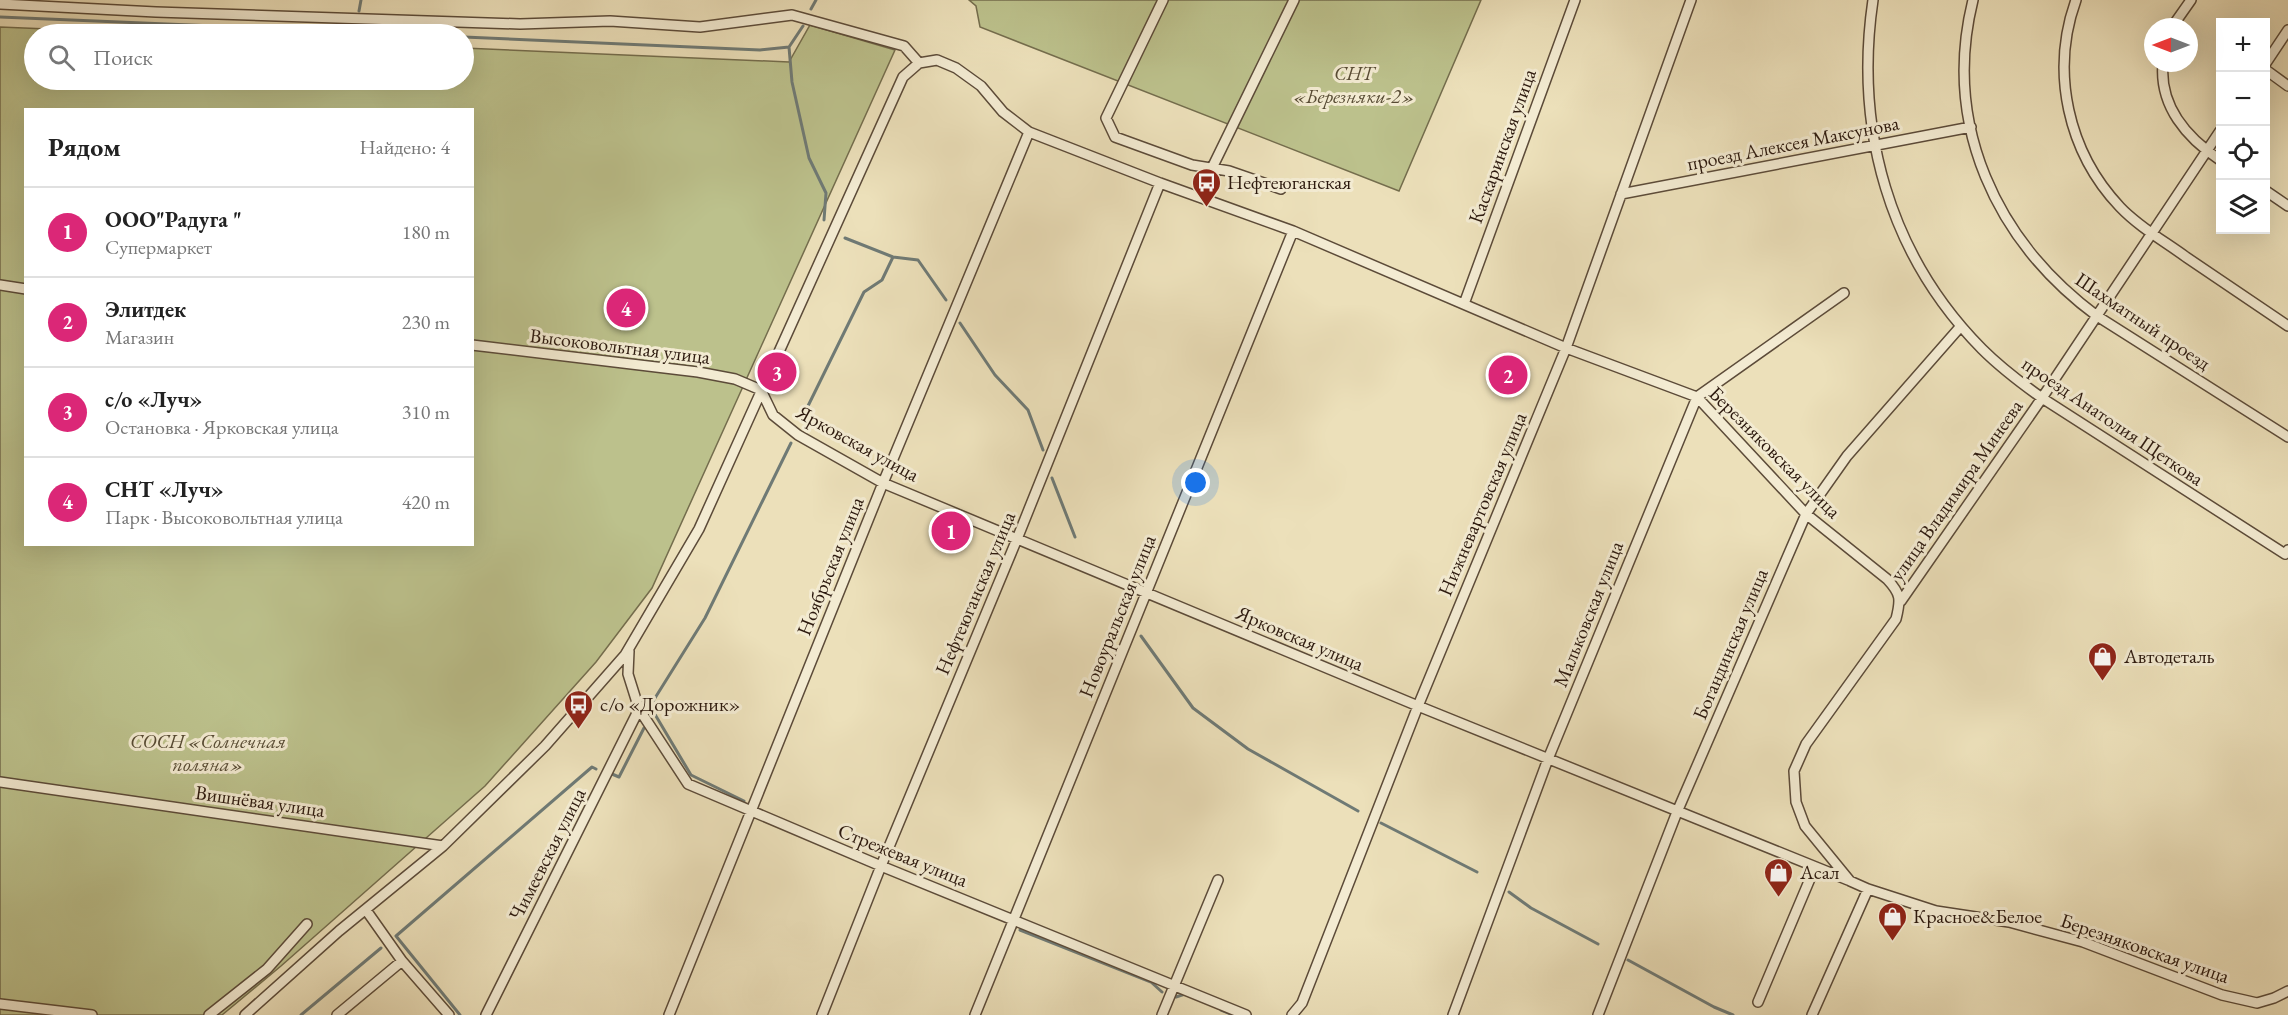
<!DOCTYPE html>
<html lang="ru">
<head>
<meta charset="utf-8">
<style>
  :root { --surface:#fff; --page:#f2f2f2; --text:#222; --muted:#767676; --line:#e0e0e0; --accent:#db2777 }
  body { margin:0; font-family:"EB Garamond",serif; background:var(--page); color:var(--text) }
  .controls { position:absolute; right:18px; top:18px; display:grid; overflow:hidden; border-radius:0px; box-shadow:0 6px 24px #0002 }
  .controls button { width:54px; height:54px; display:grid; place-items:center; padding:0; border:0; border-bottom:2px solid var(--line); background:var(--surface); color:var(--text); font:30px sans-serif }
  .compass { position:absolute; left:2144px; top:18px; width:54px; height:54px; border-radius:50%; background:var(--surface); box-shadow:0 6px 24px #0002; rotate:270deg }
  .you { position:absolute; left:1196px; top:483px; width:21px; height:21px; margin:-15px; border:4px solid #fff; border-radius:50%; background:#1a73e8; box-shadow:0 0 0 9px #1a73e833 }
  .badge { display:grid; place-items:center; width:39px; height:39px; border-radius:50%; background:var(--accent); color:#fff; font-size:20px; font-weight:700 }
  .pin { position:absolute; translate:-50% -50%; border:3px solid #fff; box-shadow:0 2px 6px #0006 }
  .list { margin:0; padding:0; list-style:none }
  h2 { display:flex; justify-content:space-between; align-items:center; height:78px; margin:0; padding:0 24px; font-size:26px }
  h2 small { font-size:20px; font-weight:400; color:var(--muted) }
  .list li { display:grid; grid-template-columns:39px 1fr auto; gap:18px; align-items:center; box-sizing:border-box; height:90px; padding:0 24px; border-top:2px solid var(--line) }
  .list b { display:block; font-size:22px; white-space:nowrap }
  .list p { margin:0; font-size:20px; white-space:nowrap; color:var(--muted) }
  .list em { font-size:20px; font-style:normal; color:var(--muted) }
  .icon { flex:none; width:33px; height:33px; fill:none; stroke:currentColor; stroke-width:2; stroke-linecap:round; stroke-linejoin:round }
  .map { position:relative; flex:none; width:2288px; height:1015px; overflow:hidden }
  .search { position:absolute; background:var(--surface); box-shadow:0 6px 24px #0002; left:24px; top:24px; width:450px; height:66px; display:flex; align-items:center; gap:15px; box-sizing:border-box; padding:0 21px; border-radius:33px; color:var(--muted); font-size:22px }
  .panel { position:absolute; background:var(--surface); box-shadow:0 6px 24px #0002; left:24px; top:108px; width:450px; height:438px; border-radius:0px }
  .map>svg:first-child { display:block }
  .garden { fill:#bcc18c; stroke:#746d4d; stroke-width:1.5; fill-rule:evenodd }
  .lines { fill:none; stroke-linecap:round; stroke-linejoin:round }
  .stream { stroke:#6f7a75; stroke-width:3 }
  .minor-casing { stroke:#5c4b39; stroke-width:12 }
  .minor { stroke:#f3ebd2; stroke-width:9 }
  .labels { text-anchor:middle; stroke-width:6; stroke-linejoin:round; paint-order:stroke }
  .park-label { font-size:20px; font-style:italic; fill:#574b34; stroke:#f3ebd2 }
  .street-label { font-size:20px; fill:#2c190e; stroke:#f3ebd2 }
  .poi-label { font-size:20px; fill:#2c190e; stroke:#f3ebd2; text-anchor:start }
</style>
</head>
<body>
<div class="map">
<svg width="2288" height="1015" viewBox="0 0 2288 1015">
  <rect width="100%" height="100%" fill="#ece0ba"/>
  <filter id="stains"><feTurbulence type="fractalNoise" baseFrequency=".00333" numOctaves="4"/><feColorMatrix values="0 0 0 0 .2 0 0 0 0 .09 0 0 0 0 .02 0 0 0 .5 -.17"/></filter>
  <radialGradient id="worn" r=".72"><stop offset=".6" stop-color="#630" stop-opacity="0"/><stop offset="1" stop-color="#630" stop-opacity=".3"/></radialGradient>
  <path class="garden" d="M969,0H1481L1399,191L980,27L976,6Z
    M810,25L895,50L652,588L596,662L485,786L281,966L222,1015H0V27L167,34H34V80H464V48L789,62ZM26,110H472V544H26Z"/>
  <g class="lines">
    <path class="stream" d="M811,9L816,0
      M359,11L361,0
      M0,17L405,34
      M464,37L760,50L789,47L803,26
      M789,47L792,82L809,158L826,193L824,220
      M845,238L893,257L918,260L946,300
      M960,323L995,375L1028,410L1043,450
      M806,410L864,292L882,280L893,257
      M1052,478L1075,537
      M1141,636L1193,708L1248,749L1358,811
      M612,774L619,777L644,728
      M744,801L691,775L650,706L705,618L791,443
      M1381,823L1477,872
      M1509,892L1531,908L1598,944
      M1020,930L1151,982L1162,992
      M1628,960L1714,1007L1733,1015
      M1176,997L1185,994
      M1221,1010L1233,1015
      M301,1015L381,948
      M460,1015L396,936L592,767L596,769"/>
    <defs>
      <path id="minor" d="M1163,0L1106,118L1115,137L1192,165L1229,171L1281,189
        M1873,0C1854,129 1889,255 1982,349C2000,367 2021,383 2042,398L2285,554L2288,550
        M1973,0C1942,125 1996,241 2097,316L2288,437
        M2076,0C2050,72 2068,152 2120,207C2139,227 2164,241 2186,257C2220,280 2254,303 2288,326
        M0,4L156,12L520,24L610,21L700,27L792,15L904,46L919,63
        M2172,27L2191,0
        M919,63L937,60L956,68L981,86L1003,112L1029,132L1160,183L1293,231L1566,348L1697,397L1806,514L1887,579C1901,594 1901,599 1896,619L1806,744L1794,771L1796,802L1805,826L1850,881L1868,889L1936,911L2009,922L2083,942L2222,995L2257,1003L2274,998L2288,991
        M2163,63C2159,106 2187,138 2220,160
        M2266,63L2288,30
        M2266,70L2288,86
        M2266,191L2288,206
        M1621,194L1971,127
        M1204,199L1212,168L1294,0
        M0,285L26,289
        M1464,304L1575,0
        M472,345L698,372L735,379L761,390
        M761,390L773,415L798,435L883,483L1418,706L1848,880
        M1901,601L2042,398L2220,131
        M629,651L628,674L639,709L688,784L881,866L1246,1015
        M0,782L443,846
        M366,910L402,961L449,1015
        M1758,1002L1815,867
        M0,1004L92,1015
        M209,1015L267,969L307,924
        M245,1015L339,931L443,846L545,746L625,655L699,529L903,77L919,63
        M337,1015L402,961
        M486,1015L639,709
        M669,1015L883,483L1029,132
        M822,1015L881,866L1017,539L1160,183
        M975,1015L1293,231
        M1162,1015L1218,880
        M1292,1015L1302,1003L1418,706L1566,348L1691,0
        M1453,1015L1548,759L1697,397L1844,293
        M1598,1015L1677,812L1806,514L1847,456L1961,326
        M1812,1015L1868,889"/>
    </defs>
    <use href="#minor" class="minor-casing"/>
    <use href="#minor" class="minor"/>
  </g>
  <defs>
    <symbol id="bus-pin" viewBox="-11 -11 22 30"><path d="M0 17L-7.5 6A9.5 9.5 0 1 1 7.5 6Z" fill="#8f2418" stroke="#f3ebd2"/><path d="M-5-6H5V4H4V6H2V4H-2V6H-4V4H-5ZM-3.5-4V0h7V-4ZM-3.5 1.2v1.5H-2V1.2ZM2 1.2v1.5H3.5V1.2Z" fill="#fff"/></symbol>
    <symbol id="shop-pin" viewBox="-11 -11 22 30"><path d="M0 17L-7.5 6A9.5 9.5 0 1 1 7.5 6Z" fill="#8f2418" stroke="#f3ebd2"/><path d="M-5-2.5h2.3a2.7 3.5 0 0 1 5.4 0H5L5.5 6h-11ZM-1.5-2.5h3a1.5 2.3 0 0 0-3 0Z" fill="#fff"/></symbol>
  </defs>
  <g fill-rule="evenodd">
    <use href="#bus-pin" x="1190" y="166" width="33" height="45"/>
    <use href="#shop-pin" x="2086" y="640" width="33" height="45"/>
    <use href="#bus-pin" x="562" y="688" width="33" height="45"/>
    <use href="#shop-pin" x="1762" y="856" width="33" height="45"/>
    <use href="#shop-pin" x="1876" y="900" width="33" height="45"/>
  </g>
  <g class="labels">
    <g class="park-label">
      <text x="1354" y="80">СНТ<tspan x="1354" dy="23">«Березняки-2»</tspan></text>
      <text x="208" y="748">СОСН «Солнечная<tspan x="208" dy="23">поляна»</tspan></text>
    </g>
    <g class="street-label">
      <text transform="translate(1793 143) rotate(-11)" y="7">проезд Алексея Максунова</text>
      <text transform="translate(1502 146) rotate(-70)" y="7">Каскаринская улица</text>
      <text transform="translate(2143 321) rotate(34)" y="7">Шахматный проезд</text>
      <text transform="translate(620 346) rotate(7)" y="7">Высоковольтная улица</text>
      <text transform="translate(2113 421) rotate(34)" y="7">проезд Анатолия Щеткова</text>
      <text transform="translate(858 443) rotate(29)" y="7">Ярковская улица</text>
      <text transform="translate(1775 452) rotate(45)" y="7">Березняковская улица</text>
      <text transform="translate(1956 490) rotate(-55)" y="7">улица Владимира Минеева</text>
      <text transform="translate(1482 504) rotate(-67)" y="7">Нижневартовская улица</text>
      <text transform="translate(830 566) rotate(-68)" y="7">Ноябрьская улица</text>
      <text transform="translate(975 593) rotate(-67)" y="7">Нефтеюганская улица</text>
      <text transform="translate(1588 614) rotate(-68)" y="7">Мальковская улица</text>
      <text transform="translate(1117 616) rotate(-68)" y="7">Новоуральская улица</text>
      <text transform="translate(1300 638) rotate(23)" y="7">Ярковская улица</text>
      <text transform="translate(1730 644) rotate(-67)" y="7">Богандинская улица</text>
      <text transform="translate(260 801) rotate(8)" y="7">Вишнёвая улица</text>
      <text transform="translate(547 854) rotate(-63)" y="7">Чимеевская улица</text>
      <text transform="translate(903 855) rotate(22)" y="7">Стрежевая улица</text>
      <text transform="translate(2145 948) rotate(19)" y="7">Березняковская улица</text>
    </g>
    <g class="poi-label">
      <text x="1227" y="189">Нефтеюганская</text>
      <text x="2124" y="663">Автодеталь</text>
      <text x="600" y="711">с/о «Дорожник»</text>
      <text x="1800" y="879">Асал</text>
      <text x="1913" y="923">Красное&amp;Белое</text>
    </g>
  </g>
  <rect width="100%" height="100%" filter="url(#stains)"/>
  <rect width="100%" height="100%" fill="url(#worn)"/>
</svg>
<div class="controls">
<button>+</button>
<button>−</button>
<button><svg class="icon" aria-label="locate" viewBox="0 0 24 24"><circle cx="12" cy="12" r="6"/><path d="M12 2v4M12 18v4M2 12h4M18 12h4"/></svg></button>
<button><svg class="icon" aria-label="layers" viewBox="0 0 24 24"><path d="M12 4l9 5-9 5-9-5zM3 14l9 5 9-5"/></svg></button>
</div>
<svg class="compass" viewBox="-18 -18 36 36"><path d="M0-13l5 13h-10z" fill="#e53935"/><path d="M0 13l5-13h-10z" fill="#767676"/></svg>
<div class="you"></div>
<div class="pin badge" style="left:951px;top:531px">1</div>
<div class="pin badge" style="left:1508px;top:375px">2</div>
<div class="pin badge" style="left:777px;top:372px">3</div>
<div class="pin badge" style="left:626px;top:308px">4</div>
<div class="search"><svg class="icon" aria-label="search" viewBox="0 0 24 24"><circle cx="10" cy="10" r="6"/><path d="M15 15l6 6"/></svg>Поиск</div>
<section class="panel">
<h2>Рядом<small>Найдено: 4</small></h2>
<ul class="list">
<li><span class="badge">1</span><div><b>ООО&quot;Радуга &quot;</b><p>Супермаркет</p></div><em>180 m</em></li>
<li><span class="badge">2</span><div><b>Элитдек</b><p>Магазин</p></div><em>230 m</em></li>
<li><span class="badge">3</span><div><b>с/о «Луч»</b><p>Остановка · Ярковская улица</p></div><em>310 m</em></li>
<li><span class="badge">4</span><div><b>СНТ «Луч»</b><p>Парк · Высоковольтная улица</p></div><em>420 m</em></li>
</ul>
</section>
</div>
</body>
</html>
